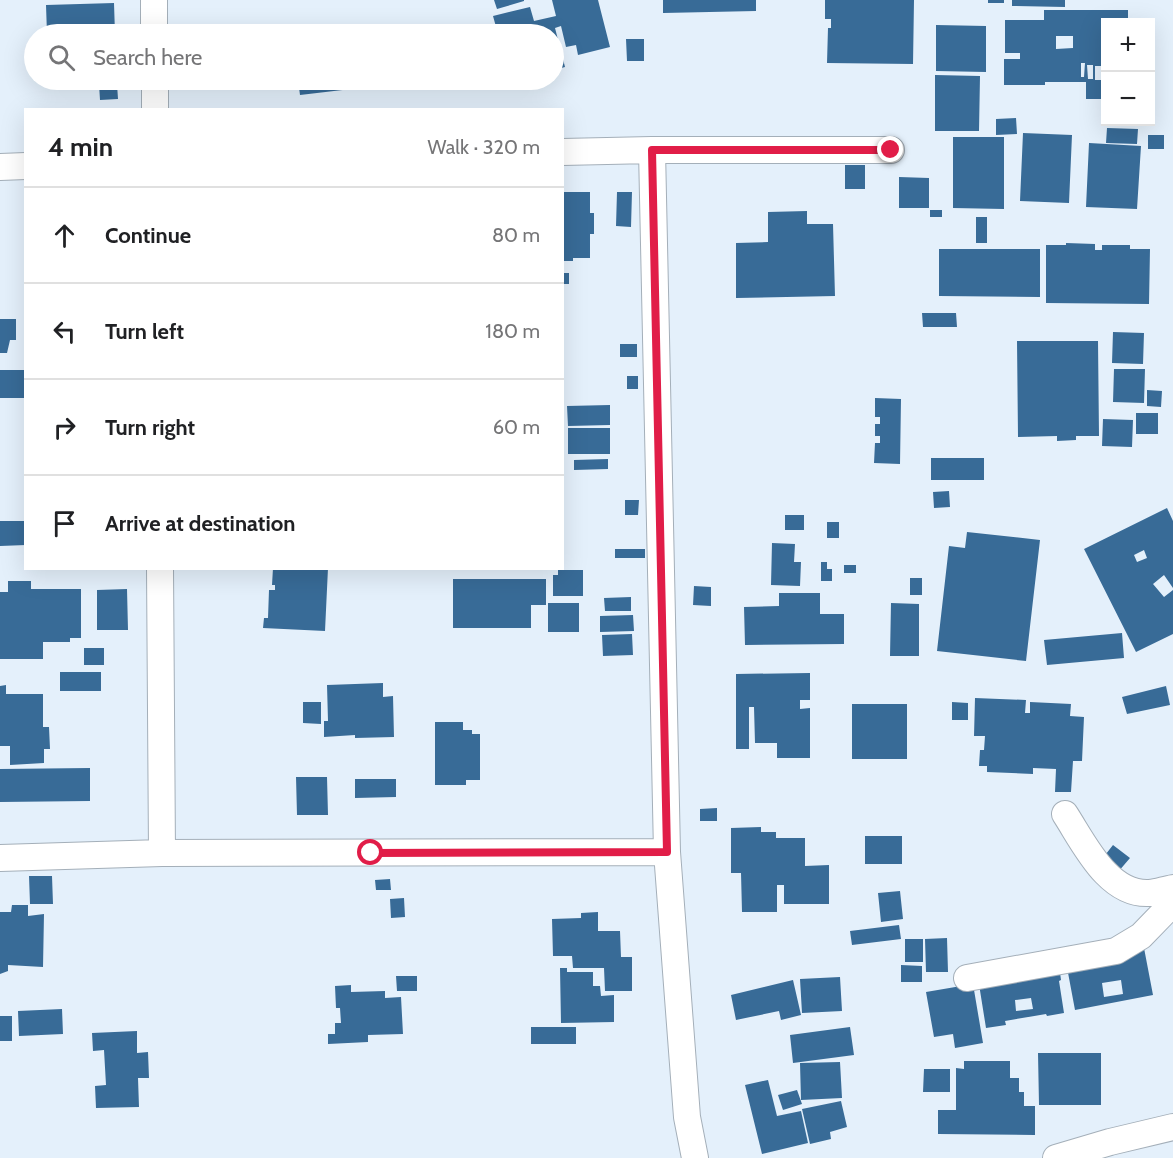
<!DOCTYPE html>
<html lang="en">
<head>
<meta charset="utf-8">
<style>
  :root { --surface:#fff; --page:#f2f2f2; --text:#202124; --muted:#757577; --line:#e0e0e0 }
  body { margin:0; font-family:Cabin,sans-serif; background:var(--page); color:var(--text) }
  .controls { position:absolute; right:18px; top:18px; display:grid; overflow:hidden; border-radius:0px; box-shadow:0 6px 24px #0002 }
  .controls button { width:54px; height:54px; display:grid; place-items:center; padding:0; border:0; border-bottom:2px solid var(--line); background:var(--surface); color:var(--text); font:30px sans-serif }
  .stop { position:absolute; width:18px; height:18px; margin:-14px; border:4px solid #e11d48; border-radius:50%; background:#fff }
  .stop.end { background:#e11d48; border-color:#fff; box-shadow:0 2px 6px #0008 }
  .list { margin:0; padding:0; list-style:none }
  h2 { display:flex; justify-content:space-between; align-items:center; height:78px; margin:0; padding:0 24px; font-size:26px }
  h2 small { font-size:20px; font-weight:400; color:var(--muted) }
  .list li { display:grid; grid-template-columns:39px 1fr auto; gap:18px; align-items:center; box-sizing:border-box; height:96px; padding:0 24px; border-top:2px solid var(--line) }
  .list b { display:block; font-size:22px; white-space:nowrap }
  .list em { font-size:20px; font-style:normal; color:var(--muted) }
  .icon { flex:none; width:33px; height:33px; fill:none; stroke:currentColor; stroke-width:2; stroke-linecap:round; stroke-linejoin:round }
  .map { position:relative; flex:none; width:1173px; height:1158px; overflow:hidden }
  .search { position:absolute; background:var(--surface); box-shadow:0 6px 24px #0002; left:24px; top:24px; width:540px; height:66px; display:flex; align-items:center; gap:15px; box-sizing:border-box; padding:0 21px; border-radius:33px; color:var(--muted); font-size:22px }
  .panel { position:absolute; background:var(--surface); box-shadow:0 6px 24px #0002; left:24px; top:108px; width:540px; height:462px; border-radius:0px }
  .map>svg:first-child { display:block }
  .building { fill:#386b97; fill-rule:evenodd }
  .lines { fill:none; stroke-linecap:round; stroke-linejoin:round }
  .minor-casing { stroke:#a4afb9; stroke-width:28 }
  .minor { stroke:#fff; stroke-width:26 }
  .route { stroke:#e11d48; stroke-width:8 }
</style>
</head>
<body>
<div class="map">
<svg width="1173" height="1158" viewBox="0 0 1173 1158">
  <rect width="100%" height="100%" fill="#e4f0fb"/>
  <path class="building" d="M494,0H524V1L497,9Z
    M552,0H598L610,47L578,55L576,45L566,47L561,26L555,28L565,67L554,70V34H498L493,16L530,7L534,21L556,16Z
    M663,0H756V11L663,13Z
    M825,0H914L913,64L827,63L828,28H831V19H825Z
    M988,0H1004V3H988Z
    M1012,0H1065V7L1012,6Z
    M114,3L115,34H47L46,5Z
    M1044,10H1128V22H1106V99H1086V82H1045V85H1004V59H1020V53H1005V20H1044ZM1056,36H1073V48L1056,49ZM1081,63H1085L1084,77H1081ZM1087,65H1093V79H1088ZM1095,66H1101V80H1095Z
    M378,25L379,34H313V33Z
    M936,25L986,26V72L936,71Z
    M626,39H644V61H627Z
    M935,75L980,76L979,131H935Z
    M298,80H384L385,85L300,95Z
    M99,84H117L118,99L100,100Z
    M1016,118L1017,134L996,135V119Z
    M1107,128L1138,129L1137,144L1106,143Z
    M1023,133L1072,135L1069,203L1020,201Z
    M1148,135H1164V149H1148Z
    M953,137H1004V209L953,208Z
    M1089,143L1141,146L1137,209L1086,207Z
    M845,165H865V189H845Z
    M899,177L929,178V208H899Z
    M562,192H590V213H594V234H590V258H573V261H562Z
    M617,192H632L631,227L616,226Z
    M930,210H942V217H930Z
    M807,211V224H833L835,296L736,298V243L768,242V212Z
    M976,217H987V243H976Z
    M1066,243L1095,244V250H1102V245H1130V249H1150L1149,304L1046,303V245H1066Z
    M939,249H1040V297L939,296Z
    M562,273H569V284H562Z
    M922,313H956L957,327H923Z
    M0,319H16V340H10L7,353H0Z
    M1113,332L1144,333L1143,364L1112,363Z
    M1017,341H1098L1099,436H1076V440L1057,441V436L1018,437Z
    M620,344H637V357H620Z
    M1114,369H1145L1144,403L1113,402Z
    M0,370H26V398H0Z
    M627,376H638V389H627Z
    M1147,390L1162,391L1161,407L1147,406Z
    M875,398L901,399L900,464L874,463L875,443H880V436H875V424H880V417H875Z
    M610,405V425L568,426L567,406Z
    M1136,413H1158V434H1136Z
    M1103,419L1133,420L1132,447L1102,446Z
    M568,428H610V454H568Z
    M931,458H984V480H931Z
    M608,459V469L574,470V460Z
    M949,491L950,507L934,508L933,492Z
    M625,500H639L638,515H625Z
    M1167,508L1173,521V588L1164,575L1153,584L1164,597L1173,590V634L1136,652L1084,549ZM1144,550L1147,558L1137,562L1134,555Z
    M785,515H804V530H785Z
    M0,521H26V545L0,546Z
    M827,522H839V538H827Z
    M967,532L1040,540L1026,661L937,651L949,546L965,548Z
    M772,543L795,544L794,562H801L800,586L771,585Z
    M615,549H645V558H615Z
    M821,562H827V569H832V581H821Z
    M844,565H856V573H844Z
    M273,568H328L325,631L263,628L264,618H268L269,590H275V585H272Z
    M558,570H583V596H553V575H558Z
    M910,578H922V595H910Z
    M453,579H546V605H531V628H453Z
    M8,581H31V589H81V638H70V642H43V659H0V592H8Z
    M694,586L711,587V606L693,605Z
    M127,589L128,630H97V590Z
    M779,593H820V614H844V644L745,645L744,607L779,606Z
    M631,597V611H605L604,598Z
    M548,603H579V632H548Z
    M891,603L919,604V656H890Z
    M633,615L634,631L600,632V616Z
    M1122,633L1124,658L1047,665L1044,640Z
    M632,634L633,655L603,656L602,635Z
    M84,648H104V665H84Z
    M60,672H101V691H60Z
    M810,673V700H800V709L810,708V758H777V743H755L754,707H749V749H736V674Z
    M383,683V697L393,696L394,737L355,738V735L324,737V721H328L327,685Z
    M6,685V694H43V727H49L50,749H44V763L10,765V746H0V686Z
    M1166,686L1170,705L1127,714L1122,697Z
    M975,698L1026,700L1025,713H1030V702L1071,704L1070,716L1084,717L1082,761H1073L1071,792H1055L1056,769L1033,768V774L987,772V766H979L980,750H984L985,736H974Z
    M303,702H321V724L303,723Z
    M952,702L968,703V720H952Z
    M852,704H907V759H852Z
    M435,722H463V730H472V734H480V780H466V785H435Z
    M90,768V801L0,802V769Z
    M296,777H327L328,815H297Z
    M355,779H396V797L355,798Z
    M717,808V821H700V809Z
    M761,827V832H776V838H805V866L829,865V904H784V885H777V912H742L741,873H731V828Z
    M865,836H902V864H865Z
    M1113,845L1130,858L1118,872L1102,859Z
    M29,876H52L53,904H30Z
    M390,879L391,890H376L375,880Z
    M900,891L903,919L881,922L878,893Z
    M404,898L405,917L391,918L390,899Z
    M12,905H28V916L44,914L43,967L8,965V971L0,974V912H11Z
    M598,912V931H620L621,957H632V991H605L604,968H573L572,956H553L552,919L581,918V913Z
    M899,925L901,939L852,945L850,931Z
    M947,938L948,972H926L925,939Z
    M905,939H923V962H905Z
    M1144,948L1153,995L1075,1010L1066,962ZM1121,980L1123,994L1104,997L1102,983Z
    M901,965L922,966V982H901Z
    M1059,965L1061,980L1059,981L1064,1013L1047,1016L1046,1014L1005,1021L1006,1025L986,1028L978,978ZM1031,998L1033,1009L1016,1011L1015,1000Z
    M560,968H567V972H593V986H600L601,996L614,995V1022L561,1023Z
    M396,976H417V991H397Z
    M840,977L842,1011L802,1013L800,979Z
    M793,980L801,1015L781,1020L779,1011L736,1020L731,995Z
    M973,984L983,1043L955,1048L953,1034L934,1037L926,992Z
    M351,985V992L385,991V998L401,997L403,1034L368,1035V1042L328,1044V1034H335V1023H341L340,1008H336L335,986Z
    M62,1009L63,1034L19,1036L18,1011Z
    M0,1016H12V1041H0Z
    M531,1027H576V1044H531Z
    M850,1027L854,1055L793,1063L790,1035Z
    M137,1031V1053L148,1052L149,1078H138L139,1107L96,1108L95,1086L106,1085L104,1050L93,1051L92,1033Z
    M1038,1053H1101V1105H1039Z
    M964,1061H1010V1078H1019V1092H1024V1106H1035V1135L938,1134V1110H956V1068L964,1069Z
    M840,1062L842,1098L801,1100L800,1063Z
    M924,1069H950V1092H923Z
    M768,1080L777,1116L801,1111L808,1143L762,1154L745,1085Z
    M797,1090L802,1104L783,1110L778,1095Z
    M841,1101L847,1127L830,1132L831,1139L810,1144L802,1109Z"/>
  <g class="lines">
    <defs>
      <path id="minor" d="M154,0V34
        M155,80V110
        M652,150L667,852L687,1117L695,1158
        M562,152L652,150H891
        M0,167L26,166
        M160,568L162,853
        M1065,814C1084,843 1108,896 1150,893C1158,892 1166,889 1173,888
        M0,858L162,853L667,852
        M967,978L1116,951L1141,936L1173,903
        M1056,1158L1110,1142L1173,1127"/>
    </defs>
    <use href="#minor" class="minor-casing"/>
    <use href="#minor" class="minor"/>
  </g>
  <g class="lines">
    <path class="route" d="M371,853L667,852L652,150H891"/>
  </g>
</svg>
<div class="controls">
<button>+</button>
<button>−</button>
</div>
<div class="stop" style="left:371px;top:853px"></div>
<div class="stop end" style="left:891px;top:150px"></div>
<div class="search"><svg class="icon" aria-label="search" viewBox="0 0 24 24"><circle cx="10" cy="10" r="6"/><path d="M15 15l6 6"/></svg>Search here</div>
<section class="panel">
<h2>4 min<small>Walk · 320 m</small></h2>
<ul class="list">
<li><svg class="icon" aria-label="ahead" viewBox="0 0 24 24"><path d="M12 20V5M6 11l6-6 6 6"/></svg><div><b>Continue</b></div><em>80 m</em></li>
<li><svg class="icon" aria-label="left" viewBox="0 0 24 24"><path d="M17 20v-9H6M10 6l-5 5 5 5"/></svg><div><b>Turn left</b></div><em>180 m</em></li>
<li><svg class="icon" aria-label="right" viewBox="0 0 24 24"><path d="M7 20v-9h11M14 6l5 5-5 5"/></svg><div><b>Turn right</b></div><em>60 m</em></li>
<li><svg class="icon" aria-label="arrive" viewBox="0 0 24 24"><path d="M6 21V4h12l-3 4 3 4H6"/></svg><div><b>Arrive at destination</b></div></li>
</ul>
</section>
</div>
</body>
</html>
